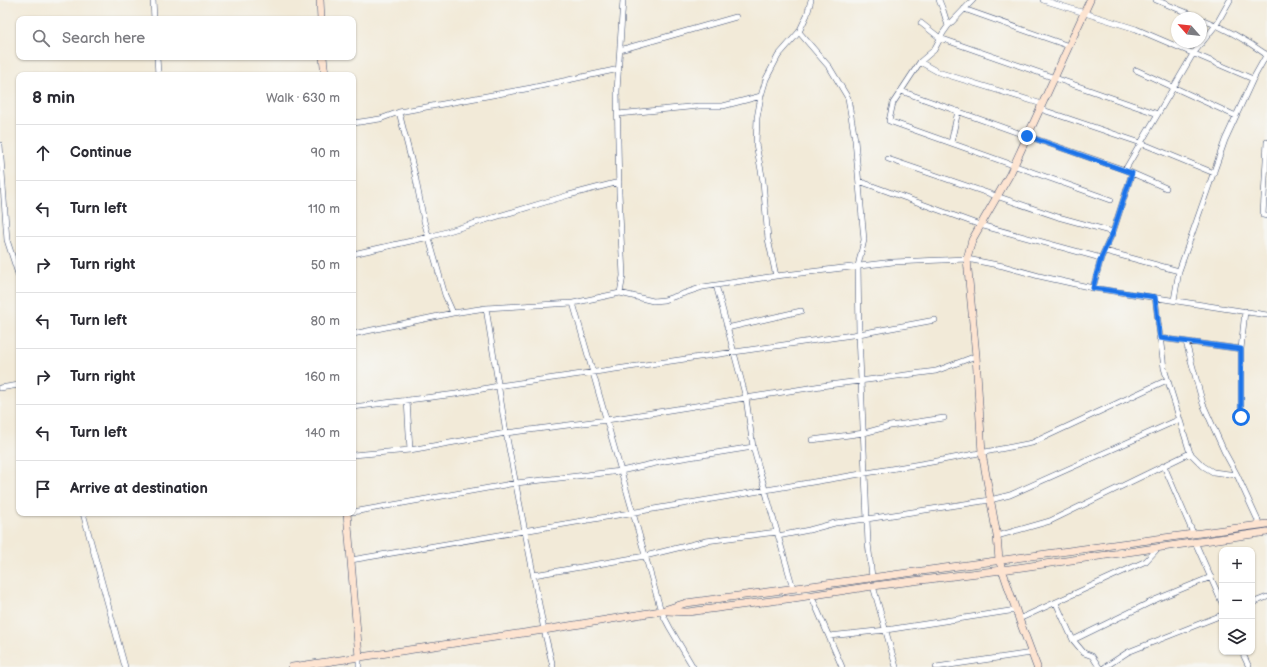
<!DOCTYPE html>
<html lang="en">
<head>
<meta charset="utf-8">
<style>
  :root { --surface:#fff; --page:#f2f2f3; --text:#2b2b33; --muted:#7c7c81; --line:#e1e1e2 }
  body { margin:0; font-family:"Balsamiq Sans",sans-serif; background:var(--page); color:var(--text) }
  .controls { position:absolute; right:12px; bottom:12px; display:grid; overflow:hidden; border-radius:8px; box-shadow:0 1px 3px #0004 }
  .controls button { width:36px; height:36px; display:grid; place-items:center; padding:0; border:0; border-bottom:1px solid var(--line); background:var(--surface); color:var(--text); font:20px sans-serif }
  .compass { position:absolute; left:1171px; top:12px; width:36px; height:36px; border-radius:50%; background:var(--surface); box-shadow:0 1px 3px #0004; rotate:297deg }
  .stop { position:absolute; width:12px; height:12px; margin:-9px; border:3px solid #1a73e8; border-radius:50%; background:#fff }
  .stop.end { background:#1a73e8; border-color:#fff; box-shadow:0 1px 4px #0008 }
  .list { margin:0; padding:0; list-style:none }
  h2 { display:flex; justify-content:space-between; align-items:center; height:52px; margin:0; padding:0 16px; font-size:17px }
  h2 small { font-size:13px; font-weight:400; color:var(--muted) }
  .list li { display:grid; grid-template-columns:26px 1fr auto; gap:12px; align-items:center; box-sizing:border-box; height:56px; padding:0 16px; border-top:1px solid var(--line) }
  .list b { display:block; font-size:15px; white-space:nowrap }
  .list em { font-size:13px; font-style:normal; color:var(--muted) }
  .icon { flex:none; width:22px; height:22px; fill:none; stroke:currentColor; stroke-width:2; stroke-linecap:round; stroke-linejoin:round }
  .map { position:relative; flex:none; width:1267px; height:667px; overflow:hidden }
  .search { position:absolute; background:var(--surface); box-shadow:0 1px 3px #0004; left:16px; top:16px; width:340px; height:44px; display:flex; align-items:center; gap:10px; box-sizing:border-box; padding:0 14px; border-radius:8px; color:var(--muted); font-size:15px }
  .panel { position:absolute; background:var(--surface); box-shadow:0 1px 3px #0004; left:16px; top:72px; width:340px; height:444px; border-radius:8px }
  .map>svg:first-child { display:block }
  .lines { fill:none; stroke-linecap:round; stroke-linejoin:round }
  .street-casing { stroke:#3b4b70; stroke-width:6 }
  .secondary-casing { stroke:#3b4b70; stroke-width:8 }
  .street { stroke:#fff; stroke-width:5 }
  .secondary { stroke:#fde4d1; stroke-width:7 }
  .route { stroke:#1a73e8; stroke-width:5 }
</style>
</head>
<body>
<div class="map">
<svg width="1267" height="667" viewBox="0 0 1267 667">
  <rect width="100%" height="100%" fill="#f6f6f2"/>
  <filter id="ink" filterUnits="userSpaceOnUse"><feTurbulence type="fractalNoise" baseFrequency=".025" numOctaves="2"/><feDisplacementMap in="SourceGraphic" scale="8" xChannelSelector="R" yChannelSelector="G"/><feConvolveMatrix kernelMatrix="1 2 1 2 8 2 1 2 1" color-interpolation-filters="sRGB"/></filter>
  <filter id="wash" filterUnits="userSpaceOnUse"><feTurbulence type="fractalNoise" baseFrequency=".012" numOctaves="4" result="noise"/><feDisplacementMap in="SourceGraphic" scale="16" xChannelSelector="R" yChannelSelector="G"/><feGaussianBlur stdDeviation="0.9" result="paint"/><feColorMatrix in="noise" values="0 0 0 0 0 0 0 0 0 0 0 0 0 0 0 0 0 1.4 0 .05"/><feComposite in="paint" operator="in"/></filter>
  <g filter="url(#wash)">
    <rect width="100%" height="100%" fill="#f2ead8"/>
  </g>
  <g filter="url(#ink)">
    <g class="lines">
      <defs>
        <path id="street" d="M153,0L154,19
          M939,0L943,10L948,26L943,33L934,50L920,62L893,103L889,121L1111,200
          M1043,0L1136,29L1253,79
          M1156,0L1200,18
          M964,9L1069,46
          M1201,19C1225,28 1246,40 1267,55
          M921,23L940,38L1158,114
          M948,26L973,0
          M799,32L830,68L848,98L855,140L864,240L858,266L859,334L868,543L872,577
          M620,50L736,17
          M157,57L158,75
          M920,62L938,72L1042,104
          M1136,70L1236,116
          M901,91L1027,136L1125,170L1166,188
          M1040,109L1141,143L1214,173
          M399,112L415,175L424,221L445,295L453,313
          M618,114L699,106H723L761,96
          M353,123L380,119L399,112L531,88L619,69
          M1267,142L1263,215L1267,216
          M951,143L958,111
          M0,145L7,240L19,277
          M888,159L1058,217L1113,232
          M1125,170L1193,54L1216,25L1230,0
          M859,181L980,225L1101,258
          M1105,251L1179,271
          M353,254L429,237L569,195L619,182
          M776,276L768,239L763,181L756,144L757,118L761,96L766,79L778,56L799,32L807,15L811,0
          M716,285L746,398L753,447L793,588
          M1093,288L1101,258L1113,232L1132,173
          M620,293L623,276L619,193L617,91L623,0
          M1155,297L1164,368L1190,453L1203,466L1213,472L1237,475
          M1174,300L1179,271L1225,140L1253,79L1267,54
          M573,303L661,611L670,628L693,667
          M486,308L506,433L544,630L553,667
          M727,328L801,311
          M353,334L453,313L486,308L573,303L620,293L653,301L664,300L703,287L776,276L893,262L967,259L1003,266L1039,276L1093,288L1267,315
          M1159,338L1241,349
          M1186,342L1190,357L1203,404L1224,451L1237,475L1260,525
          M0,388L19,385
          M407,400L410,450
          M353,407L456,394L498,386L859,334L935,320
          M1241,417V349L1245,311
          M812,440L864,433L890,426L944,418
          M353,455L410,450L506,433L607,420L821,386L936,371L976,356
          M1164,466L1193,533
          M353,512L516,483L621,471L665,461L753,447
          M83,513L125,667
          M778,536L809,530L835,523L867,519L990,500L1010,495L1180,419
          M997,536L1050,521L1190,453
          M1195,542L1222,603
          M351,560L932,462L1032,443L1167,380
          M534,575L645,556L706,541L777,532
          M873,586L896,667
          M811,595L842,667
          M1056,603L1073,640L1084,653L1092,656L1099,667
          M1252,603L1267,597
          M1019,619L1146,561L1159,547
          M829,636L886,630L1016,610
          M1073,640L1157,599L1211,577
          M1242,652L1249,667
          M359,657V667
          M936,667L1032,653
          M1105,667L1128,652L1222,615"/>
        <path id="secondary" d="M320,0L321,19
          M323,57L325,75
          M347,513L359,657
          M667,611L688,612L794,598L873,586L1002,570L1267,532
          M292,667L544,630L661,611L686,603L1267,524
          M1037,667L1019,619L999,560L997,536L982,453L976,356L967,259L972,240L1010,174L1090,0"/>
      </defs>
      <use href="#street" class="street-casing"/>
      <use href="#secondary" class="secondary-casing"/>
      <use href="#street" class="street"/>
      <use href="#secondary" class="secondary"/>
    </g>
  </g>
  <g class="lines" filter="url(#ink)">
    <path class="route" d="M1027,136L1132,173L1113,232L1101,258L1093,288L1155,297L1160,338L1241,349V417"/>
  </g>
</svg>
<div class="controls">
<button>+</button>
<button>−</button>
<button><svg class="icon" aria-label="layers" viewBox="0 0 24 24"><path d="M12 4l9 5-9 5-9-5zM3 14l9 5 9-5"/></svg></button>
</div>
<svg class="compass" viewBox="-18 -18 36 36"><path d="M0-13l5 13h-10z" fill="#e53935"/><path d="M0 13l5-13h-10z" fill="#7c7c81"/></svg>
<div class="stop" style="left:1241px;top:417px"></div>
<div class="stop end" style="left:1027px;top:136px"></div>
<div class="search"><svg class="icon" aria-label="search" viewBox="0 0 24 24"><circle cx="10" cy="10" r="6"/><path d="M15 15l6 6"/></svg>Search here</div>
<section class="panel">
<h2>8 min<small>Walk · 630 m</small></h2>
<ul class="list">
<li><svg class="icon" aria-label="ahead" viewBox="0 0 24 24"><path d="M12 20V5M6 11l6-6 6 6"/></svg><div><b>Continue</b></div><em>90 m</em></li>
<li><svg class="icon" aria-label="left" viewBox="0 0 24 24"><path d="M17 20v-9H6M10 6l-5 5 5 5"/></svg><div><b>Turn left</b></div><em>110 m</em></li>
<li><svg class="icon" aria-label="right" viewBox="0 0 24 24"><path d="M7 20v-9h11M14 6l5 5-5 5"/></svg><div><b>Turn right</b></div><em>50 m</em></li>
<li><svg class="icon" aria-label="left" viewBox="0 0 24 24"><path d="M17 20v-9H6M10 6l-5 5 5 5"/></svg><div><b>Turn left</b></div><em>80 m</em></li>
<li><svg class="icon" aria-label="right" viewBox="0 0 24 24"><path d="M7 20v-9h11M14 6l5 5-5 5"/></svg><div><b>Turn right</b></div><em>160 m</em></li>
<li><svg class="icon" aria-label="left" viewBox="0 0 24 24"><path d="M17 20v-9H6M10 6l-5 5 5 5"/></svg><div><b>Turn left</b></div><em>140 m</em></li>
<li><svg class="icon" aria-label="arrive" viewBox="0 0 24 24"><path d="M6 21V4h12l-3 4 3 4H6"/></svg><div><b>Arrive at destination</b></div></li>
</ul>
</section>
</div>
</body>
</html>
